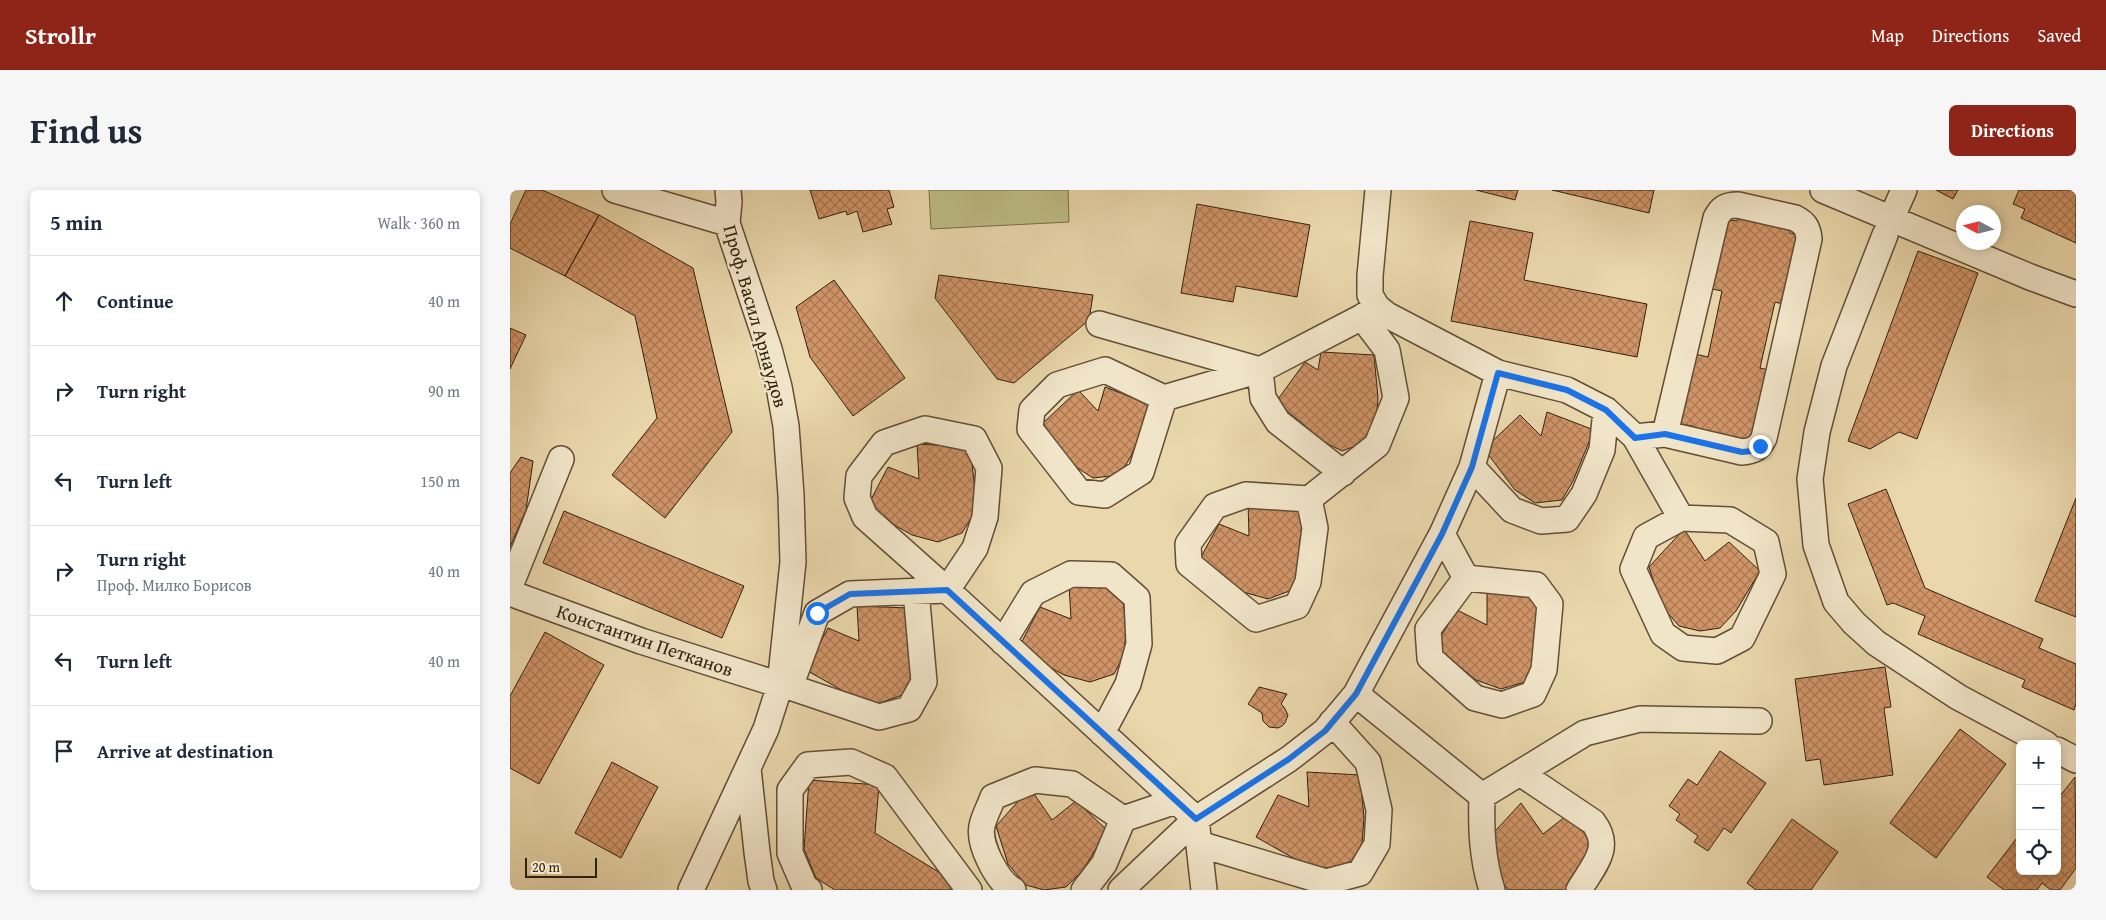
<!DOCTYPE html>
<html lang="en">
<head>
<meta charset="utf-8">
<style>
  :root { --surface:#fff; --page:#f6f6f7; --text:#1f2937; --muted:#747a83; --line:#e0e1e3; --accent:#8f2418 }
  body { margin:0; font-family:"Gentium Book Plus",serif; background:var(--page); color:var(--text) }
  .controls { position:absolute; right:15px; bottom:15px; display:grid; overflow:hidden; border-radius:8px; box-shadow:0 2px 8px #0003 }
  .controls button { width:45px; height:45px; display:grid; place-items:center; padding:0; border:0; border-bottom:1px solid var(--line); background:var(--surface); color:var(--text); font:25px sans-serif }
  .compass { position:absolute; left:1446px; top:15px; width:45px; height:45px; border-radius:50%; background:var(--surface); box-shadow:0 2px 8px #0003; rotate:277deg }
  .scale { position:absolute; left:15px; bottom:12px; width:72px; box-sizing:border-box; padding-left:5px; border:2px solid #34210e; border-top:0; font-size:14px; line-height:18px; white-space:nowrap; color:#34210e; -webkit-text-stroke:4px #f1e5c9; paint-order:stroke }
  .stop { position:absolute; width:15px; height:15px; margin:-11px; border:4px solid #1a73e8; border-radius:50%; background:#fff }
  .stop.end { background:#1a73e8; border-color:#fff; box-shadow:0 1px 5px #0008 }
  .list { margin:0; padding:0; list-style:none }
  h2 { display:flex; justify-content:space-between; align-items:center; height:65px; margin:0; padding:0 20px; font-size:21px }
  h2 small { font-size:16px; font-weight:400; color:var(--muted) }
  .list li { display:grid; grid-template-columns:32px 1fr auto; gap:15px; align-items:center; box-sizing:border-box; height:90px; padding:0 20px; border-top:1px solid var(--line) }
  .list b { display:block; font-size:19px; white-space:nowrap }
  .list p { margin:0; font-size:16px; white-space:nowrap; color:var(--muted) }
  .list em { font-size:16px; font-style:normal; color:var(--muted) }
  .icon { flex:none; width:28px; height:28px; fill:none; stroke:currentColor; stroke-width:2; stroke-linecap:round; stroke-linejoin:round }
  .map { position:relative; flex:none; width:1566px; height:700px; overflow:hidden; border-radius:8px }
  header { display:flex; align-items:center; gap:30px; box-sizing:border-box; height:70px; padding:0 25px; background:var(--accent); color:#fff }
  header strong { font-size:24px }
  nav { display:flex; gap:28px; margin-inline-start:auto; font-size:18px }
  .intro { display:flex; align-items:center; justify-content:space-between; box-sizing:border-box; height:120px; padding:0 30px }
  h1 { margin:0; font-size:35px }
  .button { padding:12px 22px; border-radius:8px; background:var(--accent); color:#fff; font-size:18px; font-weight:700 }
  main { display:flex; gap:30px; padding:0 30px }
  aside { flex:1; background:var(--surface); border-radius:8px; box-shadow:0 2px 8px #0003 }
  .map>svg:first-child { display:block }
  .green { fill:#bdbc85; stroke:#786e4a }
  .building { fill:url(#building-cross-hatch); stroke:#34210e }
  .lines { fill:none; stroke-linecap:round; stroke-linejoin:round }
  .minor-casing { stroke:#624e36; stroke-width:28 }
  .minor { stroke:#f1e5c9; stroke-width:25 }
  .route { stroke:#1a73e8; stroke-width:6 }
  .labels { text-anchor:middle; stroke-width:4.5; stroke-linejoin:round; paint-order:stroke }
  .street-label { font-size:19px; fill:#34210e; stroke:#f1e5c9 }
</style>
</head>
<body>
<header>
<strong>Strollr</strong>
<nav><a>Map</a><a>Directions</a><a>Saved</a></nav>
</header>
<div class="intro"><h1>Find us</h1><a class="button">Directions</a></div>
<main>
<aside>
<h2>5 min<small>Walk · 360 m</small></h2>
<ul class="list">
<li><svg class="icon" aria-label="ahead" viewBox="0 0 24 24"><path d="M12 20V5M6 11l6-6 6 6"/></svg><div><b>Continue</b></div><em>40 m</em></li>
<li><svg class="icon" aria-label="right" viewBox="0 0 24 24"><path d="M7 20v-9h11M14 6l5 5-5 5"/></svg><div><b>Turn right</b></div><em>90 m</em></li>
<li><svg class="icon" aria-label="left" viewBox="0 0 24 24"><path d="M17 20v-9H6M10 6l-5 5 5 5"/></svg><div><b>Turn left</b></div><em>150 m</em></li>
<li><svg class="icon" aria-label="right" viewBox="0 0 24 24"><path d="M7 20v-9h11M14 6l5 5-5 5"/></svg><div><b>Turn right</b><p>Проф. Милко Борисов</p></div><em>40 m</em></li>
<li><svg class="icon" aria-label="left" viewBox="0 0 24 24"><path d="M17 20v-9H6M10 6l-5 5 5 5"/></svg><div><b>Turn left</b></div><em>40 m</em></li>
<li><svg class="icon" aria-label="arrive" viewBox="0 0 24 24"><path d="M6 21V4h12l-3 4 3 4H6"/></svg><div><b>Arrive at destination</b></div></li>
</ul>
</aside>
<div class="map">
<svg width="1566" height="700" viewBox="0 0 1566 700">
  <defs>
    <pattern id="building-cross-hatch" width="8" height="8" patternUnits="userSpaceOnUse" patternTransform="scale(1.25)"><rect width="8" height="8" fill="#d09467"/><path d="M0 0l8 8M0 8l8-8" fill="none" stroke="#aa7853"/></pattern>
  </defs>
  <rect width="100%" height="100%" fill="#ead7ac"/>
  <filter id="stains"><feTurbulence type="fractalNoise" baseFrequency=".004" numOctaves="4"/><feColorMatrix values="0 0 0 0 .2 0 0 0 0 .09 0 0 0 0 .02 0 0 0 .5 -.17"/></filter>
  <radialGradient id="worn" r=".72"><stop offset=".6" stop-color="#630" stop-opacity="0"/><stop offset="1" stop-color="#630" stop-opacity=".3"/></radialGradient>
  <path class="green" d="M419,0H558L559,32L421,39Z"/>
  <path class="building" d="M16,0H32L89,25L55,86L0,58V34Z
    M300,0H379L384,17L377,19L382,34L353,42L347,21L337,25L336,21L309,29Z
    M966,0H1008L1005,10Z
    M1042,0H1144L1139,23Z
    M1426,0H1448L1443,9Z
    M1509,0H1566V53L1511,28L1515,19L1503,14Z
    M687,14L800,35L787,107L726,96L723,112L671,103Z
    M1229,23L1281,34L1280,43L1292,46L1276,115L1265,112L1250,178L1263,181L1248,251L1235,248L1234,256L1181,245L1183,236L1170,234L1185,164L1198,167L1212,101L1198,98L1213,29L1227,31Z
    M89,25L183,78L222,242L155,328L102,285L147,228L125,126L55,86Z
    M960,31L1023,43L1014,90L1137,114L1127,167L941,131Z
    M1408,61L1468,83L1407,249L1389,242L1360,259L1338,251Z
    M429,85L583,105L579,130L504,193L487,189L425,108Z
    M324,90L395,188L343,226L300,167L286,117Z
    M0,138L16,145L0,179Z
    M811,162L864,165L868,208L866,233L856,252L832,261L816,253L766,212L795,172L808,180Z
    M595,197L642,215L621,266L610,285L583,288L563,275L532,234L568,200L588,221Z
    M1037,222L1084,240L1063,291L1052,310L1025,313L1005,300L974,259L1010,225L1031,246Z
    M407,254L460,257L465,300L463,325L452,343L428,352L402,345L356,319L378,277L409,289Z
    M11,267L23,271L16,320L0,357V283Z
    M1376,299L1415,398L1533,449L1529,458L1566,474V514L1564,520L1512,497L1515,490L1408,444L1415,426L1383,413L1377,415L1338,314Z
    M1566,308V427L1525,411Z
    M738,311L790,314L795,357L793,382L782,400L758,409L733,402L686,376L709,334L739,346Z
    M54,321L234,396L212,448L33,373Z
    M1174,339L1195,371L1219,352L1250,381L1226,421L1210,438L1190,441L1169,436L1151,415L1139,377Z
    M559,394L612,397L616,440L614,465L604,484L580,492L554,485L508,459L530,417L561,429Z
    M977,400L1030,406L1027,474L1015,492L991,499L966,490L925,456L947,420L977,435Z
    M347,416L399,418L402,486L392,505L367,514L342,506L296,480L318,438L349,451Z
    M35,442L94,475L29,594L0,578V506Z
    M1375,477L1381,517L1374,518L1383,585L1314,595L1310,569L1296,571L1285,489Z
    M749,497L777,504L771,514L774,517L778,525L775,533L772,536L768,538L759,537L753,531L752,523L738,514Z
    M1450,539L1496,574L1426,668L1380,633Z
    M1210,561L1256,593L1221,643L1214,638L1198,661L1184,652L1188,646L1166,630L1170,624L1159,616L1178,589L1187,595Z
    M102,572L148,597L111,668L65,643Z
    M797,582L850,585L854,628L852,653L842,671L817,680L792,673L746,647L768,605L799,617Z
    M1565,587L1566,678L1550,700H1541L1532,693L1527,700H1494L1477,687L1510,644V681H1547V610Z
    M299,590L369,595L365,643L445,692L440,700H325L306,688L294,659Z
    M520,598L542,630L566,611L597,640L573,680L556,697L534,700L516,695L498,674L486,636Z
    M1011,613L1033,644L1056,626L1088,655L1058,700H998L989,688L976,651Z
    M1282,629L1328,662L1301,700H1246L1237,693Z"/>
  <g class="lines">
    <defs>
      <path id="minor" d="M105,0L217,33
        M868,0L860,86V105L867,117L877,125L988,183L1057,200L1096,220L1125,247L1171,328L1220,330L1256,352L1263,384L1232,448L1207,461L1173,458L1153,444L1123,379L1136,347L1171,328
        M1313,0L1520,87L1566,104
        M1381,29L1394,0
        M1375,45L1324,176L1307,242L1300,289L1306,355L1326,412L1344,433L1366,453L1448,507L1536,554
        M589,134L750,180L753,208L768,232L833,283
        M654,208L631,282L595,305L569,302L520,239L522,220L547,195L595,180L654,208L750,180L852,127L867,117
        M415,239L464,249L479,278L475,327L465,358L437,400L355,327L347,308L349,286L374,253Z
        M1125,247L1155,244L1206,28C1211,18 1216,15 1228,15L1285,28C1295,33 1298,38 1299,49L1254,248C1249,258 1244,261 1232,262L1155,244
        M962,277L1002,320L1031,331L1057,329L1074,304L1092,260L1096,220
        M799,309L805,338L798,392L787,416L746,429L679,374L678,354L705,316L736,305L799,309L867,255L886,208L877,160L852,127
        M932,344L956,388L1026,395L1040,414L1034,480L1023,504L992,515L965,508L920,468L918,439L956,388
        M0,396L51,269
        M406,401L414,492L399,519L369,527L280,497L307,423L340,404L437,400L686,629L694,700
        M0,403L131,451L270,495
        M493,452L523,403L561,384L601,385L627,408L629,454L618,494L592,543
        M846,504L972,606C971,638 972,669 982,700
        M1547,560L1566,570
        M238,578L247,662L251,691L254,700
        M1010,583L1083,632C1103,658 1083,676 1069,700
        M972,606L1075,543L1130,529L1249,531
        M689,654L816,692L850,683L867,654L869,620L858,572L822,532
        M181,700L256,539L270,495L283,372L281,305L276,236L269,197L259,159L217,33L219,12L218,0
        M299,700L295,698L280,663V600L298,575L341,572L375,587L459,700
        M503,700C487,691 468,654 472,636C474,626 480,616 483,607L525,590L562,594L613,629
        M574,700L594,674L613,629L666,611
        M611,700L686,629L779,569L815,541L846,504L932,344L962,277L988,183"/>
    </defs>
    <use href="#minor" class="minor-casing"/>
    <use href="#minor" class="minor"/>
  </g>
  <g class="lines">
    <path class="route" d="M307,423L340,404L437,400L686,629L779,569L815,541L846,504L932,344L962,277L988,183L1057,200L1096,220L1125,248L1155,244L1232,262L1242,261L1250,256"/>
  </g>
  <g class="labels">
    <g class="street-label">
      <text transform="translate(246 126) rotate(74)" y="7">Проф. Васил Арнаудов</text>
      <text transform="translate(135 450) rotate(19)" y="7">Константин Петканов</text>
    </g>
  </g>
  <rect width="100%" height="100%" filter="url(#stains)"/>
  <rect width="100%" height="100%" fill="url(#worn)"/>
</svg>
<div class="controls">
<button>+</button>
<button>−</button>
<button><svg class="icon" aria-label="locate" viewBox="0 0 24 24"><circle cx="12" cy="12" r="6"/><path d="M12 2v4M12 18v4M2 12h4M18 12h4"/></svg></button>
</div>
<svg class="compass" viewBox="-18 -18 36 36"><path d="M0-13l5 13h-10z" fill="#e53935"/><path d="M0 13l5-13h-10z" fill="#747a83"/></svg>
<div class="scale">20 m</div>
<div class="stop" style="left:307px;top:423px"></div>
<div class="stop end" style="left:1250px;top:256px"></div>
</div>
</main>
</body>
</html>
